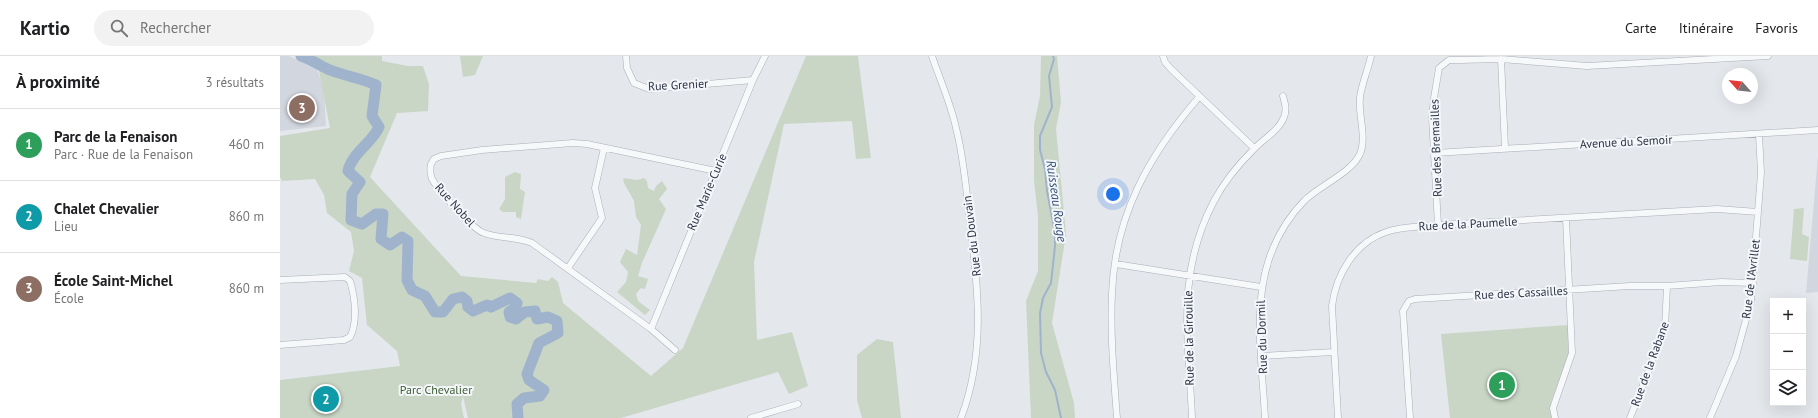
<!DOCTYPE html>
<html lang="fr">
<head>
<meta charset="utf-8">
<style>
  :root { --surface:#fff; --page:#f2f2f2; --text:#202124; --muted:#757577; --line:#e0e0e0; --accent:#d1495b }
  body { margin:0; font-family:"PT Sans",sans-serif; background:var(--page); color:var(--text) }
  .controls { position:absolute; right:12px; bottom:12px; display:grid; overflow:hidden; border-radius:0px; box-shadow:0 4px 16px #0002 }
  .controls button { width:36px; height:36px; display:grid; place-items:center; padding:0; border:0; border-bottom:1px solid var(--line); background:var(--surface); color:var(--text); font:20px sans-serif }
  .compass { position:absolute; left:1442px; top:12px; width:36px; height:36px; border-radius:50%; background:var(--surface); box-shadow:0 4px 16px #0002; rotate:297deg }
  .you { position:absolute; left:833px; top:138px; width:14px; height:14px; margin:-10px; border:3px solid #fff; border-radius:50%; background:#1a73e8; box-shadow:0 0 0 6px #1a73e833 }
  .badge { display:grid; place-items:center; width:26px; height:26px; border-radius:50%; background:var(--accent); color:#fff; font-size:13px; font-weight:700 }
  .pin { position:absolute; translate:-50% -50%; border:2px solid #fff; box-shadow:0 1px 4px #0006 }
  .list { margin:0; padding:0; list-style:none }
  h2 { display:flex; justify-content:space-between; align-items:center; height:52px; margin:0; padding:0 16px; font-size:17px }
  h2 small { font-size:13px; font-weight:400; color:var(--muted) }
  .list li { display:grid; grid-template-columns:26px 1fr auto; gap:12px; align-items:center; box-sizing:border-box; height:72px; padding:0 16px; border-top:1px solid var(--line) }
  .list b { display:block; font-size:15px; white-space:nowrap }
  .list p { margin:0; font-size:13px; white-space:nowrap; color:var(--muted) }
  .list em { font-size:13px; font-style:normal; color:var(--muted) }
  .icon { flex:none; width:22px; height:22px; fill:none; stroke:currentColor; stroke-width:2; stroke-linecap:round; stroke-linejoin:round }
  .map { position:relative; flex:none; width:1538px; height:362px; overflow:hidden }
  header { display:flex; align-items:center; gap:24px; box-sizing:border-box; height:56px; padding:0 20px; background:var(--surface); border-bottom:1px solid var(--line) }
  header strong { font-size:19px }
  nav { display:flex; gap:22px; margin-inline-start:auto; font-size:14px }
  .search { width:280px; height:36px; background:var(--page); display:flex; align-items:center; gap:10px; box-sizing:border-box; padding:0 14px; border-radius:22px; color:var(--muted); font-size:15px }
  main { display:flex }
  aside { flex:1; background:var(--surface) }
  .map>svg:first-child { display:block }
  .built { fill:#d2d6de }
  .green { fill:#c9d6c5 }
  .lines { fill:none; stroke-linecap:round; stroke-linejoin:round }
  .stream { stroke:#9fb4cc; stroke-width:2 }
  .river { stroke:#9fb4cc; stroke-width:11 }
  .minor-casing { stroke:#a9aeb7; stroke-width:7 }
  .minor { stroke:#f7f8fa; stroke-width:6 }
  .labels { text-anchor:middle; stroke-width:4; stroke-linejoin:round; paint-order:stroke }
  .street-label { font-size:12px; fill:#2b3445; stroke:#f4f6f9 }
  .park-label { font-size:12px; fill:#3f6138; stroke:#f4f6f9 }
  .water-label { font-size:13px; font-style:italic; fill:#34527a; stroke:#f4f6f9 }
</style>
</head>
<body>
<header>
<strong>Kartio</strong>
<div class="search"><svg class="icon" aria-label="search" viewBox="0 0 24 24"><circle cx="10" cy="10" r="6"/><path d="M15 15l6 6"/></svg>Rechercher</div>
<nav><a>Carte</a><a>Itinéraire</a><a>Favoris</a></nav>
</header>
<main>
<aside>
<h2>À proximité<small>3 résultats</small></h2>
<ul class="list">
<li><span class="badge" style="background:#2e9e5b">1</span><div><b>Parc de la Fenaison</b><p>Parc · Rue de la Fenaison</p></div><em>460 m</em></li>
<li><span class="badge" style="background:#0f9aa8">2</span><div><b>Chalet Chevalier</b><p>Lieu</p></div><em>860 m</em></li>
<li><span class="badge" style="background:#8d6e63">3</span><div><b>École Saint-Michel</b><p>École</p></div><em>860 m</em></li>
</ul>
</aside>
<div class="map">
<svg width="1538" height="362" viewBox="0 0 1538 362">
  <rect width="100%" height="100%" fill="#e4e7ec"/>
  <path class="built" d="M0,0H9L37,13L44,35L46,70L0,75Z
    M1538,100V236L1526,237Z"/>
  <path class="green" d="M36,0H102V5L128,10H143L149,28L148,55L117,57L90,121L181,220L256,227L258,223L268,225L272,221L278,226L283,247L371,320L403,292L526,0H578L591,102L576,103L572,65L504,68L474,206L477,284L512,276L528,330L509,338L498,316L341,362H188L183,340L181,348L184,362H0V324L120,310L117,295L87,269L82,222L69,215L74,195L71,176L47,157L44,139L35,123L2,125L0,121V80L50,72Z
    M180,0H203L195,19L183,21Z
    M761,0H777L781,46L776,73L786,178L772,267L794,347L795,362H751L746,245L758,215V160L754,125V69L760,40Z
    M235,116L241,118L240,133L245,136L241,163L236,161V156H223L219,153L225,143V121Z
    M343,122L357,124L364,122L367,125L368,132L374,135L376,130L382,125L387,133L379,143L386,153L362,207L358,220L368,223L365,233L361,232L356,238L358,245L370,254L365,259L337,236L346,226L348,216L340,206L346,193L357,199L361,169L356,161L354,145L344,127Z
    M1524,152L1522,178L1529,181L1527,205L1510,203L1514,153Z
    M1288,269L1289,298L1271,346L1272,362H1170L1161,278Z
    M597,283L613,286L621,362H582L577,344V299Z"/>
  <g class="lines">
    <path class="stream" d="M773,0L774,3L769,20L772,51L760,80V94L765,113L767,135L775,177V190L771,227L763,242L760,257L761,297L766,316L775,334L781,362"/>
    <path class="river" d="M21,0C33,4 40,10 50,14C65,20 81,22 96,29L92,60L99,71C92,87 72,97 68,115L80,126L72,138L71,164L82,168L96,158H103L101,183L110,189L122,181L128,185L127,224L132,234L145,240L155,256H163L173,243L182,241L187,245L188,251L193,255L207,249L211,251L230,242L237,247L236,251L229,256L230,261L236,263L245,256L255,255L257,263L268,261L277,265L278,277L259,287L247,318L249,324L264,334L260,340L244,342L237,348L238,362"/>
    <defs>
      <path id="minor" d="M346,0L347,12L354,27L369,33L473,24
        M652,0C660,24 671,48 676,72C684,102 686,134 690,165C698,233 706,296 681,362
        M883,0L885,6L891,13L974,92
        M1221,3L1225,92
        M1155,97L1538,74
        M1158,169L1152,61L1154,42L1159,12L1169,4H1179L1221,3L1307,10L1488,0
        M836,208L981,231
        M288,212L322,162L315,132L324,92
        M0,224L65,221L70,225C75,241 78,266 70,281L64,284L0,289
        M371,273L473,24L485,0
        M395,294L371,273L252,187C236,180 220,183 204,177C192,173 159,135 152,123C150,118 150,113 151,108L154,103L161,100L202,94L293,87L307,88L436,115
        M982,300L1054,296
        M471,362L518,348
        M837,362C834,321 830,279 832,237C835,159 869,99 919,41
        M912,362C909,283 895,219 934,145C944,126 958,109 973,94C983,83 999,75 1004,61C1007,54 1005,47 1003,40
        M985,362C981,284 964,206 1025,144C1041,129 1072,116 1080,98C1087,81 1078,59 1080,41C1082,27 1088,14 1091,0
        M1058,362L1052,250C1056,219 1074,187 1106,176C1122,170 1141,171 1158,169L1437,153L1478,156
        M1130,362L1123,255L1129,245L1135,243L1350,230H1387L1441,226L1473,227
        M1275,362L1273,352L1292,297L1286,162
        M1350,362L1385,272L1387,230
        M1430,362L1456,300L1471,245L1481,117L1479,79"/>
    </defs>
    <use href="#minor" class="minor-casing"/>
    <use href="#minor" class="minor"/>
  </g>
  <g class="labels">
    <g class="street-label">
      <text transform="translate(398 29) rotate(-3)" y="4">Rue Grenier</text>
      <text transform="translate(1346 86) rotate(-3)" y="4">Avenue du Semoir</text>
      <text transform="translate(1156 92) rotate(-92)" y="4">Rue des Bremailles</text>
      <text transform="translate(427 136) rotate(-67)" y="4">Rue Marie-Curie</text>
      <text transform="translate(175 149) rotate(48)" y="4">Rue Nobel</text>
      <text transform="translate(1188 168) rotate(-3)" y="4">Rue de la Paumelle</text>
      <text transform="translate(692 180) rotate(-97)" y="4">Rue du Douvain</text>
      <text transform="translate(1471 223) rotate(-83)" y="4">Rue de l'Avrillet</text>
      <text transform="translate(1241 237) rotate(-3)" y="4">Rue des Cassailles</text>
      <text transform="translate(982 281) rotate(-92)" y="4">Rue du Dormil</text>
      <text transform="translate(909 282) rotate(-91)" y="4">Rue de la Girouille</text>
      <text transform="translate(1370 308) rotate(-70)" y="4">Rue de la Rabane</text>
    </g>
    <g class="park-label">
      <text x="156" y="338">Parc Chevalier</text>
    </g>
    <g class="water-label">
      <text transform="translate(777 145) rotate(82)" y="5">Ruisseau Rouge</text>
    </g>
  </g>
</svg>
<div class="controls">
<button>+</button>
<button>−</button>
<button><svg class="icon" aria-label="layers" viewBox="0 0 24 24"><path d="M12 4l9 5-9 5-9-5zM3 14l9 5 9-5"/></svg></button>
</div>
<svg class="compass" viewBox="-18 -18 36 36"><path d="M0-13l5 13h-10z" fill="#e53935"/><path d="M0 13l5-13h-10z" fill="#757577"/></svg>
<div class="you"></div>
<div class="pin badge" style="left:1222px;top:329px;background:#2e9e5b">1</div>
<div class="pin badge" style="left:46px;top:343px;background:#0f9aa8">2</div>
<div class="pin badge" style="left:22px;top:52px;background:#8d6e63">3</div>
</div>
</main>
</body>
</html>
